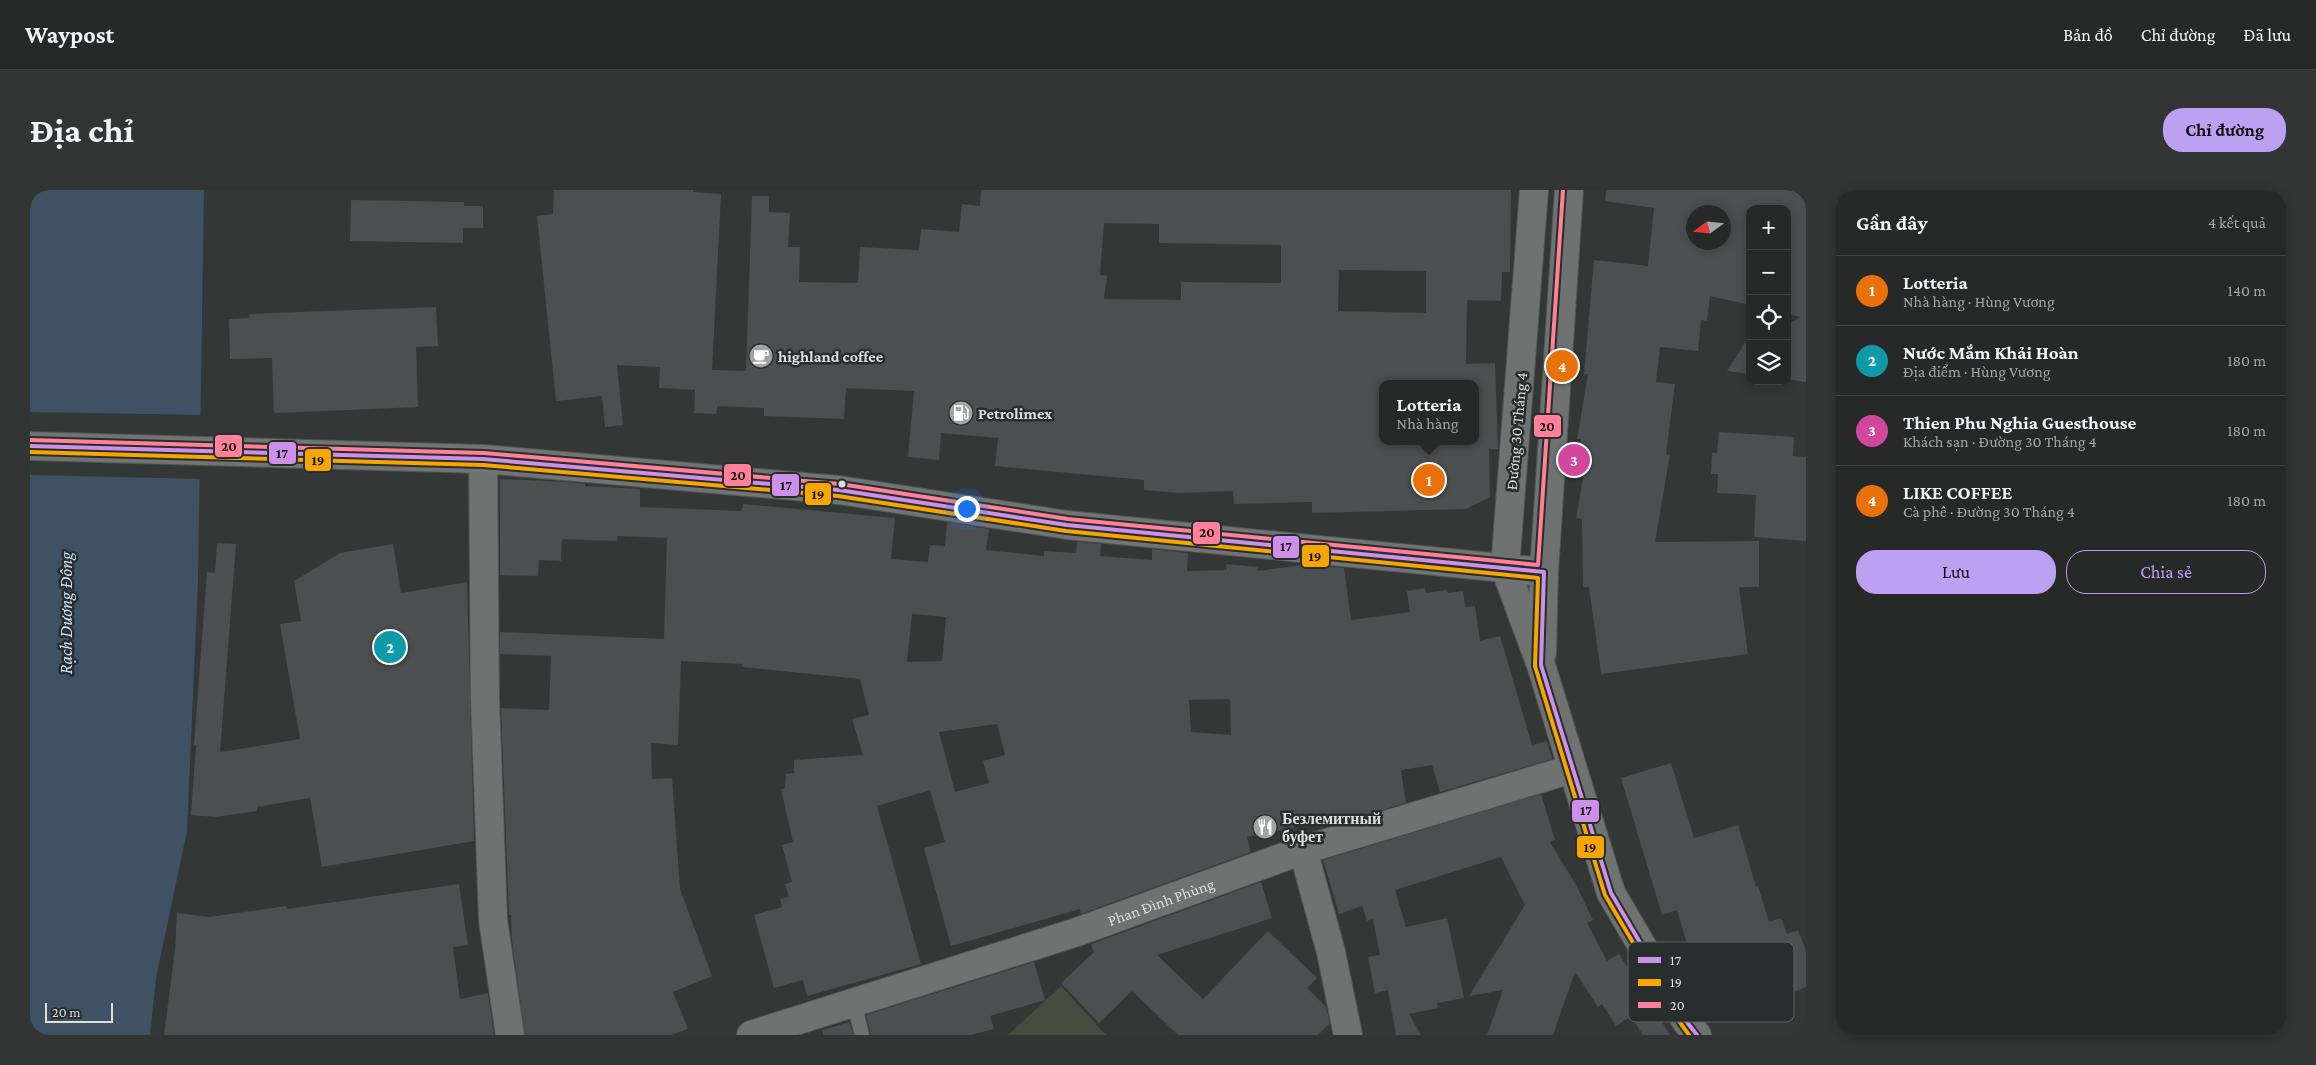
<!DOCTYPE html>
<html lang="vi">
<head>
<meta charset="utf-8">
<style>
  :root { --surface:#262928; --page:#323534; --text:#f1f3f6; --muted:#a4a6a8; --line:#424545; --accent:#bca0f2 }
  body { margin:0; font-family:"Crimson Pro",serif; background:var(--page); color:var(--text) }
  .controls { position:absolute; right:15px; top:15px; display:grid; overflow:hidden; border-radius:10px; box-shadow:0 2px 12px #0003 }
  .controls button { width:45px; height:45px; display:grid; place-items:center; padding:0; border:0; border-bottom:1px solid var(--line); background:var(--surface); color:var(--text); font:25px sans-serif }
  .compass { position:absolute; left:1656px; top:15px; width:45px; height:45px; border-radius:50%; background:var(--surface); box-shadow:0 2px 12px #0003; rotate:255deg }
  .scale { position:absolute; left:15px; bottom:12px; width:68px; box-sizing:border-box; padding-left:5px; border:2px solid #dbdfde; border-top:0; font-size:14px; line-height:18px; white-space:nowrap; color:#dbdfde; -webkit-text-stroke:4px #282e2d; paint-order:stroke }
  .you { position:absolute; left:936px; top:318px; width:18px; height:18px; margin:-12px; border:4px solid #fff; border-radius:50%; background:#1a73e8; box-shadow:0 0 0 8px #1a73e833 }
  .badge { display:grid; place-items:center; width:32px; height:32px; border-radius:50%; background:var(--accent); color:#fff; font-size:16px; font-weight:700 }
  .pin { position:absolute; translate:-50% -50%; border:2px solid #fff; box-shadow:0 1px 5px #0006 }
  .popup { position:absolute; left:1349px; top:190px; width:100px; height:65px; box-sizing:border-box; display:grid; place-content:center; border-radius:10px; background:var(--surface); filter:drop-shadow(0 1px 4px #0005); font-size:16px; white-space:nowrap; color:var(--muted) }
  .popup b { font-size:19px; color:var(--text) }
  .popup::after { content:''; position:absolute; left:50%; top:100%; margin-left:-10px; border:10px solid transparent; border-top-color:var(--surface) }
  .list { margin:0; padding:0; list-style:none }
  h2 { display:flex; justify-content:space-between; align-items:center; height:65px; margin:0; padding:0 20px; font-size:21px }
  h2 small { font-size:16px; font-weight:400; color:var(--muted) }
  .list li { display:grid; grid-template-columns:32px 1fr auto; gap:15px; align-items:center; box-sizing:border-box; height:70px; padding:0 20px; border-top:1px solid var(--line) }
  .list b { display:block; font-size:19px; white-space:nowrap }
  .list p { margin:0; font-size:16px; white-space:nowrap; color:var(--muted) }
  .list em { font-size:16px; font-style:normal; color:var(--muted) }
  .actions { display:flex; gap:10px; padding:15px 20px }
  .actions a { flex:1; padding:11px 0; border:1px solid var(--accent); border-radius:20px; text-align:center; font-size:18px; color:var(--accent) }
  .actions .main { background:var(--accent); color:#111 }
  .icon { flex:none; width:28px; height:28px; fill:none; stroke:currentColor; stroke-width:2; stroke-linecap:round; stroke-linejoin:round }
  .map { position:relative; flex:none; width:1776px; height:845px; overflow:hidden; border-radius:20px }
  header { display:flex; align-items:center; gap:30px; box-sizing:border-box; height:70px; padding:0 25px; background:var(--surface); border-bottom:1px solid var(--line) }
  header strong { font-size:24px }
  nav { display:flex; gap:28px; margin-inline-start:auto; font-size:18px }
  .intro { display:flex; align-items:center; justify-content:space-between; box-sizing:border-box; height:120px; padding:0 30px }
  h1 { margin:0; font-size:35px }
  .button { padding:12px 22px; border-radius:20px; background:var(--accent); color:#111; font-size:18px; font-weight:700 }
  main { display:flex; gap:30px; padding:0 30px }
  aside { flex:1; background:var(--surface); border-radius:20px; box-shadow:0 2px 12px #0003 }
  .map>svg:first-child { display:block }
  .green { fill:#464c3e }
  .water { fill:#3e5264 }
  .pier { fill:#333736 }
  .building { fill:#4c4f4f; fill-rule:evenodd }
  .lines { fill:none; stroke-linecap:round; stroke-linejoin:round }
  .service-casing { stroke:#525454; stroke-width:16 }
  .minor-casing { stroke:#525454; stroke-width:30 }
  .secondary-casing { stroke:#525454; stroke-width:30 }
  .primary-casing { stroke:#525454; stroke-width:30 }
  .service { stroke:#6e7270; stroke-width:14 }
  .minor { stroke:#6e7270; stroke-width:28 }
  .secondary { stroke:#707472; stroke-width:28 }
  .primary { stroke:#6e7270; stroke-width:28 }
  .bus-1-casing { stroke:#282e2d; stroke-width:8 }
  .bus-2-casing { stroke:#282e2d; stroke-width:8 }
  .bus-3-casing { stroke:#282e2d; stroke-width:8 }
  .bus-1 { stroke:#ce8fe9; stroke-width:4 }
  .bus-2 { stroke:#f7a600; stroke-width:4 }
  .bus-3 { stroke:#ff8098; stroke-width:4 }
  .bus-dot { fill:#dbdfde; stroke:#282e2d; stroke-width:2 }
  .labels { text-anchor:middle; stroke-width:5; stroke-linejoin:round; paint-order:stroke }
  .poi-label { font-size:16px; font-weight:bold; fill:#dbdfde; stroke:#282e2d; text-anchor:start }
  .street-label { font-size:16px; fill:#dbdfde; stroke:#282e2d }
  .water-label { font-size:18px; font-style:italic; fill:#c9e3fa; stroke:#282e2d }
  .key { fill:#282e2d; stroke:#5e6362; stroke-width:1 }
  .key-label { font-size:14px; fill:#dbdfde }
  .line-badge { stroke:#282e2d; stroke-width:2 }
  .pale-badge-label { font-size:14px; text-anchor:middle; font-weight:bold; fill:#111 }
</style>
</head>
<body>
<header>
<strong>Waypost</strong>
<nav><a>Bản đồ</a><a>Chỉ đường</a><a>Đã lưu</a></nav>
</header>
<div class="intro"><h1>Địa chỉ</h1><a class="button">Chỉ đường</a></div>
<main>
<div class="map">
<svg width="1776" height="845" viewBox="0 0 1776 845">
  <rect width="100%" height="100%" fill="#333736"/>
  <path class="green" d="M1031,796L1076,845H978Z"/>
  <path class="water" d="M0,0H174L168,390L157,641L126,788L120,845H0Z"/>
  <path class="pier" d="M0,222L173,225L172,289L0,285Z"/>
  <path class="building" d="M524,0H663V2L691,4L682,180L716,181L722,6H739V22L760,23L758,57H770L769,92L828,93L830,57L889,60L891,39L929,42L932,14L950,16L951,0H1481L1480,82H1472L1471,111L1437,110L1436,174L1465,173L1468,259H1459L1460,307L1436,319L1282,323V312L1204,314L1203,301L1149,303L1114,300V290L965,276L968,248L911,243L909,270L878,267L884,201L816,198L814,229L734,226V218L687,216L686,224L664,223L665,200L629,198L630,177L587,175L593,235L575,237L572,206L526,211L507,26L523,24ZM1074,33L1129,34V53L1251,55V93L1151,92V110L1074,109L1077,86L1070,85ZM1309,80L1396,81V123L1308,121ZM1353,194H1445V251H1353Z
    M1576,0H1776V192L1757,189V134L1771,127L1757,124V19H1720V115L1680,106L1677,131L1671,130L1668,161L1630,157L1626,192L1645,194L1636,264L1640,265L1625,352L1729,351V397H1709L1718,464L1571,484L1559,397H1553L1552,329L1546,328L1555,277L1547,276L1551,249H1547L1558,184H1554L1564,70L1618,76L1624,18L1575,11ZM1664,22H1694V52H1664Z
    M321,10L434,12V16H453V38H433V53L320,51Z
    M406,117L408,156L386,157L388,217L244,223L242,168L200,169L199,129L220,128L219,124Z
    M1720,145V184L1697,181Z
    M1689,242L1764,247L1763,266L1776,267V351L1724,347L1726,305L1687,303L1688,284H1681L1682,263H1687Z
    M470,289L538,292L555,294V296L610,299V317L712,321L713,314L865,328L861,369L898,372L900,355L915,356L917,332L959,339L956,360L1014,366V361L1046,363L1047,352L1071,354L1070,366L1122,370V359L1158,363L1157,381L1197,380L1196,374L1227,377L1228,381L1272,375L1314,378L1321,430L1380,422L1377,401L1395,398L1396,403L1417,400L1418,403L1433,401L1435,417L1445,416L1450,451L1470,446L1502,555L1517,551L1522,569L1410,602L1402,575L1371,580L1376,613L1306,634L1305,630L1263,635L1264,638L1217,647L1221,662L1051,724L1050,719L921,756L894,658L915,652L900,600L847,616L891,774L777,806L773,790L744,798L724,725L752,717L750,709L759,707L755,694L762,692L752,655L763,652L751,599L755,598L756,584L764,583V570L833,565L822,529L839,525L830,489L712,477V474L651,471L648,555L621,553L622,589L642,588L650,699L682,786L643,802L658,839L641,845H495L482,751L481,725H479L471,518L519,520L521,466L470,464V442L634,449L637,348L588,346L587,351L532,349L531,371L509,370L508,386L470,385ZM882,424L916,427L912,471L877,472ZM1200,509L1201,545L1161,542L1159,510ZM967,534L975,565L953,571L959,593L925,602L909,542Z
    M187,353L206,354L190,562L270,549L250,434L271,431L264,391L310,363L363,354L371,403L437,392L444,651L292,677L280,608L227,617V621L185,627L161,625L166,555H164L177,382L185,383Z
    M1641,573L1664,648L1708,635L1726,697L1728,696L1739,732L1751,728L1757,744L1768,740L1776,761V797L1710,823L1678,798L1662,756L1658,757L1647,720L1632,725L1591,588Z
    M1511,604L1525,650L1520,652L1546,695L1563,730L1557,733L1577,771L1589,764L1640,845H1613L1601,826L1586,836L1572,814L1568,817L1545,782L1523,845H1457L1473,800L1439,806L1495,715L1471,667L1365,700L1376,737L1417,728L1434,808L1407,813L1408,818L1379,824L1391,845H1366L1358,800L1345,803L1338,767L1350,765L1343,729L1337,731L1332,716L1309,724L1293,670Z
    M1231,692L1242,728L1127,765L1173,809L1238,741L1287,788L1277,798L1296,817L1300,833L1288,845H1148L1102,801L1069,833L1031,793L1064,762L1061,754Z
    M429,694L438,755L423,757L430,809L458,803L464,845H134L145,760L147,723L180,727L256,716L257,719Z
    M1004,772L1015,810L960,826L964,839L941,845H841L836,825Z
    M820,832L823,845H793L792,840Z"/>
  <g class="lines">
    <defs>
      <path id="service" d="M824,813L832,845"/>
      <g id="minor">
        <path d="M453,269L455,509L463,730L480,845"/>
        <path d="M1273,660L1301,762L1318,845"/>
        <path id="s1" d="M721,845L1047,742L1273,660L1542,579"/>
      </g>
      <path id="secondary" d="M0,256L453,269L809,300L1037,335L1514,382"/>
      <path id="primary" d="M1504,0L1475,378L1511,475L1581,703L1656,831L1667,845
        M1512,463L1514,382L1539,0"/>
    </defs>
    <use href="#service" class="service-casing"/>
    <use href="#minor" class="minor-casing"/>
    <use href="#secondary" class="secondary-casing"/>
    <use href="#primary" class="primary-casing"/>
    <use href="#service" class="service"/>
    <use href="#minor" class="minor"/>
    <use href="#secondary" class="secondary"/>
    <use href="#primary" class="primary"/>
    <defs>
      <path id="bus-1" d="M0,256L453,269L809,300L1037,335L1514,382L1511,475L1581,703L1656,831L1667,845"/>
      <path id="bus-2" d="M0,262L453,275L808,306L1036,341L1508,388L1505,476L1575,705L1651,834L1659,845"/>
      <path id="bus-3" d="M0,250L454,263L810,294L1038,329L1508,375L1533,0"/>
    </defs>
    <use href="#bus-1" class="bus-1-casing"/>
    <use href="#bus-2" class="bus-2-casing"/>
    <use href="#bus-3" class="bus-3-casing"/>
    <use href="#bus-1" class="bus-1"/>
    <use href="#bus-2" class="bus-2"/>
    <use href="#bus-3" class="bus-3"/>
  </g>
  <defs>
    <symbol id="cafe-disc" viewBox="-11 -11 22 22"><circle r="9.5" fill="#a0a4a3" stroke="#282e2d"/><path d="M-5.5-4.5H6V0H3Q3 3.5 0 3.5H-2.5Q-5.5 3.5-5.5 0ZM3-3.2v2h1.7v-2ZM-6 4.5H4V6H-6Z" fill="#fff"/></symbol>
    <symbol id="fuel-disc" viewBox="-11 -11 22 22"><circle r="9.5" fill="#a0a4a3" stroke="#282e2d"/><path d="M-5.5-6h7V0h2V4h1.3V-2.5L3-4.5l.8-.8L6-3V5H2.5V1h-1V6h-7ZM-4.2-4.7v3.2H.2V-4.7Z" fill="#fff"/></symbol>
    <symbol id="restaurant-disc" viewBox="-11 -11 22 22"><circle r="9.5" fill="#a0a4a3" stroke="#282e2d"/><path d="M-5-6h1v4h1v-4h1v4h1v-4h1v5L-1.5 .5V6h-2V.5L-5-1ZM5-6V6H3V1.5H1.5Q1.5-4 5-6Z" fill="#fff"/></symbol>
  </defs>
  <g fill-rule="evenodd">
    <use href="#cafe-disc" x="717" y="152" width="28" height="28"/>
    <use href="#fuel-disc" x="917" y="209" width="28" height="28"/>
    <use href="#restaurant-disc" x="1221" y="623" width="28" height="28"/>
  </g>
  <circle class="bus-dot" cx="812" cy="294" r="4.5"/>
  <g class="labels">
    <g class="poi-label">
      <text x="748" y="172">highland coffee</text>
      <text x="948" y="229">Petrolimex</text>
      <text x="1252" y="634">Безлемитный<tspan x="1252" dy="18">буфет</tspan></text>
    </g>
    <g class="street-label">
      <text transform="translate(1486 241) rotate(-85)" y="6">Đường 30 Tháng 4</text>
      <text dy="6" stroke="none"><textPath href="#s1" startOffset="431">Phan Đình Phùng</textPath></text>
    </g>
    <g class="water-label">
      <text transform="translate(36 423) rotate(-90)" y="6">Rạch Dương Đông</text>
    </g>
  </g>
  <rect x="1598" y="752" width="166" height="80" rx="8" class="key"/>
  <rect x="1608" y="767" width="23" height="6" fill="#ce8fe9"/>
  <rect x="1608" y="789" width="23" height="7" fill="#f7a600"/>
  <rect x="1608" y="812" width="23" height="6" fill="#ff8098"/>
  <g class="key-label">
    <text x="1640" y="775">17</text>
    <text x="1640" y="797">19</text>
    <text x="1640" y="820">20</text>
  </g>
  <g class="line-badge">
    <rect x="1503" y="224" width="29" height="24" rx="5" fill="#ff8098"/>
    <rect x="184" y="244" width="29" height="24" rx="5" fill="#ff8098"/>
    <rect x="238" y="251" width="29" height="24" rx="5" fill="#ce8fe9"/>
    <rect x="274" y="258" width="28" height="24" rx="5" fill="#f7a600"/>
    <rect x="693" y="273" width="29" height="24" rx="5" fill="#ff8098"/>
    <rect x="741" y="283" width="29" height="24" rx="5" fill="#ce8fe9"/>
    <rect x="774" y="292" width="28" height="24" rx="5" fill="#f7a600"/>
    <rect x="1162" y="331" width="29" height="24" rx="5" fill="#ff8098"/>
    <rect x="1242" y="345" width="28" height="24" rx="5" fill="#ce8fe9"/>
    <rect x="1271" y="354" width="29" height="24" rx="5" fill="#f7a600"/>
    <rect x="1541" y="609" width="29" height="24" rx="5" fill="#ce8fe9"/>
    <rect x="1546" y="645" width="29" height="24" rx="5" fill="#f7a600"/>
  </g>
  <g class="pale-badge-label">
    <text x="1517" y="241">20</text>
    <text x="199" y="261">20</text>
    <text x="252" y="268">17</text>
    <text x="288" y="275">19</text>
    <text x="708" y="290">20</text>
    <text x="756" y="300">17</text>
    <text x="788" y="309">19</text>
    <text x="1177" y="347">20</text>
    <text x="1256" y="361">17</text>
    <text x="1285" y="371">19</text>
    <text x="1556" y="625">17</text>
    <text x="1560" y="662">19</text>
  </g>
</svg>
<div class="controls">
<button>+</button>
<button>−</button>
<button><svg class="icon" aria-label="locate" viewBox="0 0 24 24"><circle cx="12" cy="12" r="6"/><path d="M12 2v4M12 18v4M2 12h4M18 12h4"/></svg></button>
<button><svg class="icon" aria-label="layers" viewBox="0 0 24 24"><path d="M12 4l9 5-9 5-9-5zM3 14l9 5 9-5"/></svg></button>
</div>
<svg class="compass" viewBox="-18 -18 36 36"><path d="M0-13l5 13h-10z" fill="#e53935"/><path d="M0 13l5-13h-10z" fill="#a4a6a8"/></svg>
<div class="scale">20 m</div>
<div class="you"></div>
<div class="pin badge" style="left:1399px;top:290px;background:#e8710a">1</div>
<div class="popup"><b>Lotteria</b>Nhà hàng</div>
<div class="pin badge" style="left:360px;top:457px;background:#0f9aa8">2</div>
<div class="pin badge" style="left:1544px;top:270px;background:#d1479c">3</div>
<div class="pin badge" style="left:1532px;top:176px;background:#e8710a">4</div>
</div>
<aside>
<h2>Gần đây<small>4 kết quả</small></h2>
<ul class="list">
<li><span class="badge" style="background:#e8710a">1</span><div><b>Lotteria</b><p>Nhà hàng · Hùng Vương</p></div><em>140 m</em></li>
<li><span class="badge" style="background:#0f9aa8">2</span><div><b>Nước Mắm Khải Hoàn</b><p>Địa điểm · Hùng Vương</p></div><em>180 m</em></li>
<li><span class="badge" style="background:#d1479c">3</span><div><b>Thien Phu Nghia Guesthouse</b><p>Khách sạn · Đường 30 Tháng 4</p></div><em>180 m</em></li>
<li><span class="badge" style="background:#e8710a">4</span><div><b>LIKE COFFEE</b><p>Cà phê · Đường 30 Tháng 4</p></div><em>180 m</em></li>
</ul>
<div class="actions"><a class="main">Lưu</a><a>Chia sẻ</a></div>
</aside>
</main>
</body>
</html>
